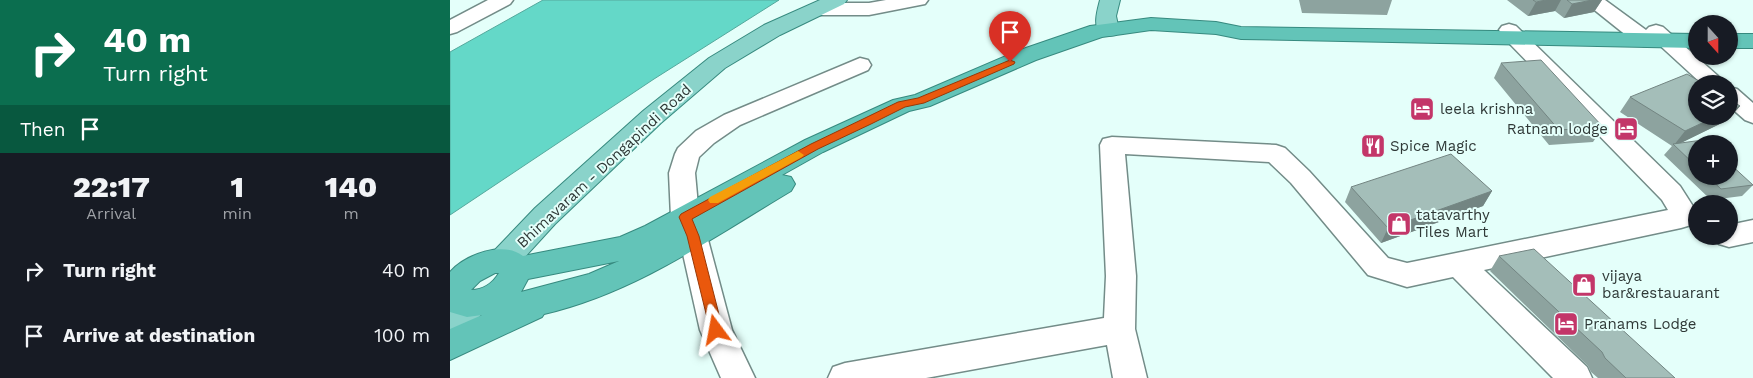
<!DOCTYPE html>
<meta charset="utf-8">
<style>
:root{--surface:#171b24;--page:#242831;--text:#f1f3f6;--muted:#9ea1a6}
body{margin:0;font-family:"Work Sans",sans-serif;background:var(--page);color:var(--text);height:100vh;display:flex;flex-direction:column;font-size:19px;white-space:nowrap}
*{box-sizing:border-box;margin:0}
p{font-size:16px;color:var(--muted)}
.icon{flex:none;width:28px;height:28px;fill:none;stroke:currentColor;stroke-width:2;stroke-linecap:round;stroke-linejoin:round}
.map{position:relative;flex:1;overflow:hidden}
.side{display:flex;flex-direction:column;background:var(--surface);width:450px}
.side>*{flex:none}
.banner{background:#0b6e4f;color:#fff;overflow:hidden}
.needle{width:32px;rotate:159deg}
.buttons{position:absolute;left:1238px;top:15px;display:grid;gap:10px}
.buttons a{display:grid;place-items:center;width:50px;height:50px;border-radius:50%;background:var(--surface);box-shadow:0 1px 4px #0004;font-size:25px}
.pin{position:absolute;display:grid;place-items:center;width:42px;height:42px;color:#fff;margin:-51px -21px;border-radius:50% 50% 50% 0;rotate:-45deg;box-shadow:0 0 5px #0007}
.pin .icon{rotate:45deg}
.me{position:absolute;width:55px;margin:-28px;rotate:347deg;stroke-linejoin:round;filter:drop-shadow(0 0 4px #0008)}
.turn{display:flex;align-items:center;gap:18px;height:105px;padding:0 20px;font-size:22px}
.turn .icon{width:65px;height:65px;stroke-width:2.5}
.turn b{display:block;font-size:35px;line-height:42px}
.then{display:flex;align-items:center;height:48px;padding:0 20px;background:#0003;gap:10px;font-size:19px}
.eta{display:flex;justify-content:space-evenly;align-items:center;height:85px;text-align:center}
.eta b{font-size:30px;font-weight:800;line-height:35px}
ul{padding:0;list-style:none}
li{display:flex;align-items:center;gap:15px;height:65px;padding:0 20px}
li div{flex:1}
li b{display:block;font-size:19px}
li em{font-style:normal}
main{display:flex;flex:1;min-height:0}
.map>svg:first-child{display:block}
.water{fill:#64d8c8;stroke:#54a89c}
.lines{fill:none;stroke-linecap:round;stroke-linejoin:round}
.minor-casing{stroke:#738c88;stroke-width:3}
.primary-casing{stroke:#378a7f;stroke-width:2}
.trunk-casing{stroke:#378a7f;stroke-width:2}
.minor{fill:#fff;fill-rule:evenodd}
.primary{fill:#8ad3ca;fill-rule:evenodd}
.trunk{fill:#63c4b8;fill-rule:evenodd}
.wall{fill:#8da39f}
.shaded-wall{fill:#738582}
.building{fill:#a4beb9;stroke:#738582}
.route{fill:#ea580c;stroke:#983908}
.slow{fill:#f59e0b}
.labels{text-anchor:middle;dominant-baseline:central;stroke-width:4;stroke-linejoin:round;paint-order:stroke}
.poi-label{font-size:15px;fill:#2f3937;stroke:#e4fffa;text-anchor:start}
.street-label{font-size:15px;fill:#2f3937;stroke:#e4fffa}
</style>
<main>
<section class="side">
<div class="banner">
<div class="turn"><svg class="icon" aria-label="right" viewBox="0 0 24 24"><path d="M7 20v-9h11M14 6l5 5-5 5"/></svg><div><b>40 m</b>Turn right</div></div>
<div class="then">Then<svg class="icon" aria-label="arrive" viewBox="0 0 24 24"><path d="M6 21V4h12l-3 4 3 4H6"/></svg></div>
</div>
<div class="eta">
<div><b>22:17</b><p>Arrival</p></div>
<div><b>1</b><p>min</p></div>
<div><b>140</b><p>m</p></div>
</div>
<ul>
<li><svg class="icon" aria-label="right" viewBox="0 0 24 24"><path d="M7 20v-9h11M14 6l5 5-5 5"/></svg><div><b>Turn right</b></div><em>40 m</em></li>
<li><svg class="icon" aria-label="arrive" viewBox="0 0 24 24"><path d="M6 21V4h12l-3 4 3 4H6"/></svg><div><b>Arrive at destination</b></div><em>100 m</em></li>
</ul>
</section>
<div class="map">
<svg width="1303" height="378" viewBox="0 0 1303 378">
<rect width="100%" height="100%" fill="#e4fffa"/>
<path class="water" d="M93,0H329L204,79L0,215V52Z"/>
<g class="lines">
<defs>
<path id="minor" d="M38,0H63L60,4L7,32L0,34V20Z
M436,0H478L475,4L419,15H371L364,13L361,9L364,5L371,3H419Z
M1132,0H1155L1196,30L1199,27L1206,25L1213,27L1277,84H1252L1204,40L1201,44L1194,46L1187,44Z
M1059,24L1066,26L1230,186L1246,211L1241,225L1231,228L1034,270L1137,367L1142,378H1103L1003,277L957,287L918,275L841,183L819,162L675,154L686,276L685,329L697,378H663L657,345L476,378H378L383,367L395,363L654,318L656,276L650,145L653,139L662,137L826,145L835,148L859,171L938,258L957,263L1218,210L1212,200L1058,42L1049,30L1052,26Z
M410,58L418,60L421,65L418,70L290,125L264,143L249,157L245,173L249,217L257,236L282,330L305,378H271L250,330L229,236L221,217L219,173L225,154L228,148L246,131L274,115Z
M1279,87L1287,89L1303,103V123L1295,120L1279,106Z
M1303,220V242L1279,247L1269,244L1265,236H1279V225Z"/>
<path id="primary" d="M370,0H397L394,4L330,35L275,68L211,123L105,224L64,269L53,273L42,269L38,261L42,253L85,208L193,111L259,58L314,25Z
M650,0H670L666,16L669,30L666,35L658,36L650,35C643,24 647,12 650,0Z
M22,291L33,295L38,304C30,319 16,332 0,338V304L11,295Z"/>
<path id="trunk" d="M701,18L766,22L791,27L1246,34V48L791,39L766,34L701,30L652,37L586,60L480,106L459,111L373,152L332,175L341,177L345,184L341,191C262,238 185,293 94,314L92,317L0,360V329L32,315L17,317L0,312V272C15,255 53,240 73,256L170,237L195,226L355,140L443,100L465,95L570,50L640,26ZM169,261L139,274L71,292L78,279ZM45,273H49C43,283 33,290 21,290L30,281Z
M1279,34H1303V48H1279Z"/>
</defs>
<use href="#minor" class="minor-casing"/>
<use href="#primary" class="primary-casing"/>
<use href="#trunk" class="trunk-casing"/>
<use href="#minor" class="minor"/>
<use href="#primary" class="primary"/>
<use href="#trunk" class="trunk"/>
</g>
<path class="wall" d="M849,0H942L937,15L852,13Z
M1057,0H1152L1144,12L1114,18L1105,11L1078,16Z
M1051,63L1153,127L1143,142L1099,145L1044,78Z
M1180,97L1290,106L1278,120L1230,143L1246,144V176H1279L1303,185L1292,196L1261,200L1214,155L1222,146L1170,112Z
M901,187L1042,191L1033,206L931,243L895,202Z
M1049,256L1225,378H1148L1141,372L1138,366L1040,271Z"/>
<path class="shaded-wall" d="M1096,0H1111L1105,11L1078,16L1086,2Z
M1142,0H1152L1144,12L1114,18L1122,4Z
M1290,106L1278,120L1225,146L1224,145L1235,131L1267,116H1279V111Z
M1042,191L1033,206L931,243L938,228Z"/>
<path class="building" d="M1083,0H1096L1086,2Z
M1117,0H1142L1122,4Z
M1091,60L1153,127L1109,130L1051,63Z
M1237,74L1254,84H1246V116H1267L1235,131L1180,97Z
M1279,99L1290,106L1279,111Z
M1253,140L1257,144H1246V166L1223,144Z
M1001,154L1042,191L938,228L901,187Z
M1279,163L1303,185L1271,189L1257,176H1279Z
M1084,249L1225,378H1176L1155,358L1152,352L1049,256Z"/>
<path class="route" d="M560,60L565,62L564,64L474,103L455,107L421,124L368,149L242,219L249,236L273,330L271,334L266,336L261,334L237,236L229,217L231,214L361,144L413,119L448,102L468,98Z"/>
<path class="slow" d="M348,151L354,155L352,157L268,203H260L258,200L260,197Z"/>
<defs>
<symbol id="hotel-square" viewBox="-11 -11 22 22"><rect x="-9" y="-9" width="18" height="18" rx="4" fill="#c33669" stroke="#e4fffa"/><path d="M-6-4.5h1.5V1H6V5H4.5V3h-9V5H-6ZM-4 0a1.8 1.8 0 1 1 3.6 0ZM.5 0V-2.5h3Q6-2.5 6 0Z" fill="#fff"/></symbol>
<symbol id="restaurant-square" viewBox="-11 -11 22 22"><rect x="-9" y="-9" width="18" height="18" rx="4" fill="#c33669" stroke="#e4fffa"/><path d="M-5-6h1v4h1v-4h1v4h1v-4h1v5L-1.5 .5V6h-2V.5L-5-1ZM5-6V6H3V1.5H1.5Q1.5-4 5-6Z" fill="#fff"/></symbol>
<symbol id="shop-square" viewBox="-11 -11 22 22"><rect x="-9" y="-9" width="18" height="18" rx="4" fill="#c33669" stroke="#e4fffa"/><path d="M-5-2.5h2.3a2.7 3.5 0 0 1 5.4 0H5L5.5 6h-11ZM-1.5-2.5h3a1.5 2.3 0 0 0-3 0Z" fill="#fff"/></symbol>
</defs>
<g fill-rule="evenodd">
<use href="#hotel-square" x="958" y="95" width="28" height="28"/>
<use href="#hotel-square" x="1162" y="115" width="28" height="28"/>
<use href="#restaurant-square" x="909" y="132" width="28" height="28"/>
<use href="#shop-square" x="935" y="210" width="28" height="28"/>
<use href="#shop-square" x="1120" y="271" width="28" height="28"/>
<use href="#hotel-square" x="1102" y="310" width="28" height="28"/>
</g>
<g class="labels">
<g class="poi-label">
<text x="990" y="109">leela krishna</text>
<text x="1158" y="129" text-anchor="end">Ratnam lodge</text>
<text x="940" y="146">Spice Magic</text>
<text x="966" y="215">tatavarthy<tspan x="966" dy="17">Tiles Mart</tspan></text>
<text x="1152" y="276">vijaya<tspan x="1152" dy="17">bar&amp;restauarant</tspan></text>
<text x="1134" y="324">Pranams Lodge</text>
</g>
<g class="street-label">
<text transform="translate(154 166) rotate(-43)">Bhimavaram - Dongapindi Road</text>
</g>
</g>
</svg>
<div class="buttons">
<a><svg class="needle" viewBox="-14 -14 28 28"><path d="M0-13l5 13h-10z" fill="#e53935"/><path d="M0 13l5-13h-10z" fill="#9ea1a6"/></svg></a>
<a><svg class="icon" aria-label="layers" viewBox="0 0 24 24"><path d="M12 4l9 5-9 5-9-5zM3 14l9 5 9-5"/></svg></a>
<a>+</a>
<a>−</a>
</div>
<div class="pin" style="left:560px;top:62px;background:#d93025"><svg class="icon" aria-label="arrive" viewBox="0 0 24 24"><path d="M6 21V4h12l-3 4 3 4H6"/></svg></div>
<svg class="me" style="left:266px;top:330px" viewBox="-20 -20 40 40"><path d="M0-17L14 15 0 8-14 15z" fill="#ea580c" stroke="#fff" stroke-width="4"/></svg>
</div>
</main>
